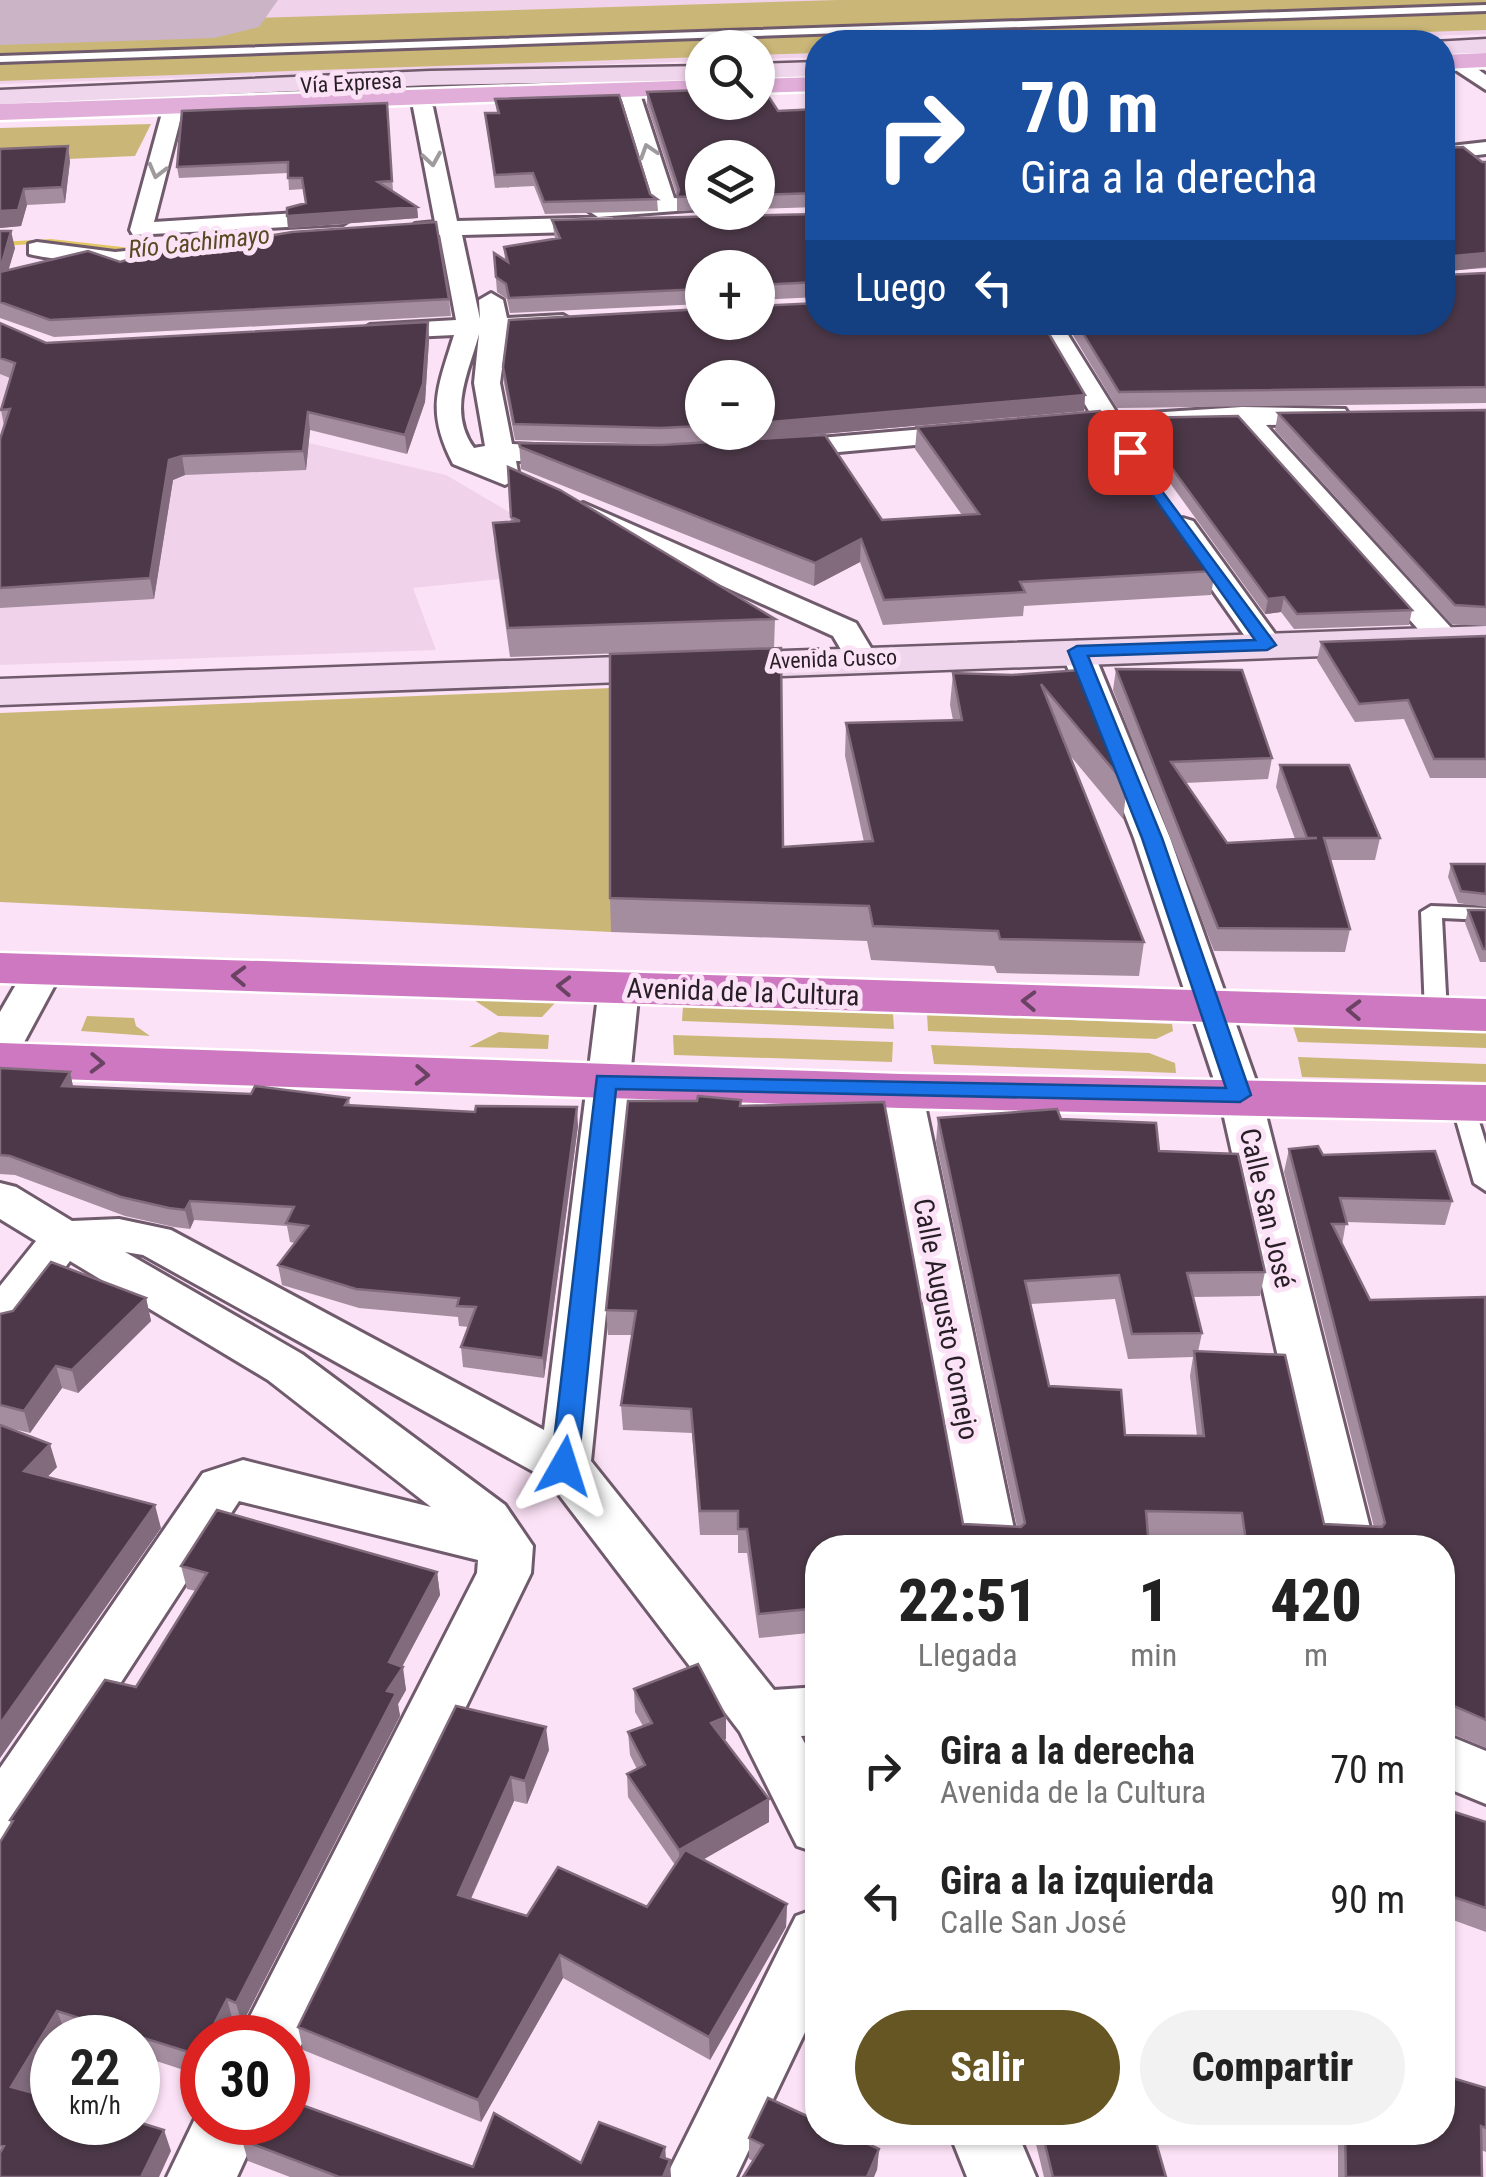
<!DOCTYPE html>
<html lang="es">
<meta charset="utf-8">
<style>
:root{--surface:#fff;--page:#f2f2f2;--text:#222;--muted:#767676;--accent:#655623}
body{margin:0;font-family:"Roboto Condensed",sans-serif;background:var(--page);color:var(--text);height:100vh;display:flex;flex-direction:column;font-size:38px;white-space:nowrap}
*{box-sizing:border-box;margin:0}
p{font-size:32px;color:var(--muted)}
.icon{flex:none;width:55px;height:55px;fill:none;stroke:currentColor;stroke-width:2;stroke-linecap:round;stroke-linejoin:round}
.map{position:relative;flex:1;overflow:hidden}
.side{position:absolute;left:805px;top:1535px;width:650px;height:610px;display:flex;flex-direction:column;background:var(--surface);border-radius:40px;box-shadow:0 2px 8px #0004}
.side>*{flex:none}
.hud{position:absolute;left:805px;top:30px;width:650px;height:305px;border-radius:40px;box-shadow:0 2px 8px #0004;background:#1a4fa0;color:#fff;overflow:hidden}
.fabs{position:absolute;left:685px;top:30px;display:grid;gap:20px}
.fabs a{display:grid;place-items:center;width:90px;height:90px;border-radius:50%;background:var(--surface);box-shadow:0 2px 8px #0004;font-size:50px}
.speed{position:absolute;left:30px;top:2015px;display:flex;gap:20px;font-size:50px;font-weight:700;text-align:center}
.speed>*{display:grid;place-content:center;width:130px;height:130px;border-radius:50%;background:var(--surface);box-shadow:0 2px 8px #0004;line-height:1}
.speed small{font-size:25px;font-weight:400}
.speed .limit{border:15px solid #d22;background:#fff;color:#111}
.pin{position:absolute;display:grid;place-items:center;width:85px;height:85px;color:#fff;margin:-42px;border-radius:20px;box-shadow:0 5px 15px #0006}
.me{position:absolute;width:110px;margin:-55px;rotate:6deg;stroke-linejoin:round;filter:drop-shadow(0 0 8px #0008)}
.turn{display:flex;align-items:center;gap:35px;height:210px;padding:0 50px;font-size:45px}
.turn .icon{width:130px;height:130px;stroke-width:2.5}
.turn b{display:block;font-size:70px;line-height:85px}
.then{display:flex;align-items:center;height:95px;padding:0 50px;background:#0003;gap:20px;font-size:38px}
.eta{display:flex;justify-content:space-evenly;align-items:center;height:170px;text-align:center}
.eta b{font-size:60px;font-weight:800;line-height:70px}
.cta{display:flex;gap:20px;margin-top:auto;padding:20px 50px}
.cta a{flex:1;height:115px;border-radius:60px;background:var(--accent);color:#fff;font-size:40px;font-weight:800;line-height:115px;text-align:center}
.cta a+a{background:var(--page);color:var(--text)}
ul{padding:0;list-style:none}
li{display:flex;align-items:center;gap:30px;height:130px;padding:0 50px}
li div{flex:1}
li b{display:block;font-size:38px}
li em{font-style:normal}
.map>svg:first-child{display:block}
.built{fill:#f1d2eb}
.green{fill:#cab778}
.lines{fill:none;stroke-linecap:round;stroke-linejoin:round}
.stream{fill:#e2c663;fill-rule:evenodd}
.runway{fill:#cab4c5;fill-rule:evenodd}
.lane-casing{stroke:#705b6c;stroke-width:6}
.street-casing{stroke:#705b6c;stroke-width:6}
.secondary-casing{stroke:#705b6c;stroke-width:5}
.primary-casing{stroke:#fff;stroke-width:5}
.highway-casing{stroke:#fff;stroke-width:5}
.lane{fill:#fff;fill-rule:evenodd}
.street{fill:#fff;fill-rule:evenodd}
.secondary{fill:#f0d6ec;fill-rule:evenodd}
.primary{fill:#e1aed9;fill-rule:evenodd}
.highway{fill:#cd78c0;fill-rule:evenodd}
.wall{fill:#a48d9f;fill-rule:evenodd}
.shaded-wall{fill:#816b7c}
.building{fill:#4c3848;stroke:#816b7c;stroke-width:2.5}
.oneway{stroke:#9e9a9d}
.oneway2{stroke:#6a4364}
.route{fill:#1a73e8;stroke:#114b97;stroke-width:2.5}
.labels{text-anchor:middle;dominant-baseline:central;stroke-width:10;stroke-linejoin:round;paint-order:stroke}
.far-street-label{font-size:22px;fill:#281f26;stroke:#fce2f6}
.far-water-label{font-size:25px;font-style:italic;fill:#564a21;stroke:#fce2f6}
.street-label{font-size:28px;fill:#281f26;stroke:#fce2f6}
</style>
<div class="map">
<svg width="1486" height="2177" viewBox="0 0 1486 2177">
<rect width="100%" height="100%" fill="#fce2f6"/>
<path class="built" d="M0,0H1486V34L1244,42H818L817,57L758,59V48H702V61L0,84Z
M0,371L446,475L605,568L413,588L436,650L0,665Z"/>
<path class="green" d="M837,0H1486V30L1115,42H818L817,53L758,55V48H702V57L0,81V26Z
M151,124L135,156L0,162V128Z
M611,688V932L0,902V713Z
M474,1000L555,1003L542,1017L498,1016Z
M683,1006L893,1014L894,1029L682,1021Z
M927,1014L1172,1024L1173,1031L1156,1039L928,1031Z
M87,1016L134,1018L136,1026L150,1036L81,1031Z
M1293,1026L1486,1032V1048L1298,1042Z
M499,1032L549,1035L548,1049L469,1047Z
M673,1035L893,1042L892,1062L674,1055Z
M931,1045L1149,1053L1175,1063L1176,1073L934,1064Z
M1298,1057L1486,1064V1082L1302,1077Z"/>
<g class="lines">
<path class="stream" d="M304,230L308,232L307,234L173,249L169,247Z
M51,239L140,249L144,251L140,253L51,243L0,246V242Z"/>
<path class="runway" d="M0,0H278L259,27L214,38L0,45Z"/>
<defs>
<path id="lane" d="M1486,5V11L0,62V56Z
M1431,906L1486,908V920L1442,918L1447,1013L1436,1019L1425,1013L1421,912Z
M1462,1095L1473,1102L1486,1144V1191L1474,1183L1451,1102Z"/>
<path id="street" d="M1457,63H1469L1486,75V90L1457,71Z
M624,93L641,97L674,198L702,197V209L598,217L587,210L598,203L653,200L621,97Z
M423,101L433,107L457,221L612,217L623,224L612,231L462,235L480,319L479,300L491,293L503,300L507,318L563,315L575,322L563,329L507,332L500,383L512,444L577,447L587,449L591,455L587,461H516L519,477L505,485L453,464C426,411 437,390 454,335L370,339L358,332L370,325L456,320L440,235L423,236L412,229L415,224L435,222L413,107ZM479,334L474,383L485,446L474,448C447,411 469,372 479,334Z
M172,107L182,113L154,222L343,210L354,217L343,224L133,235L130,230L162,113Z
M1486,142V154L1442,159V147Z
M37,242L115,252L189,245L200,252C178,274 61,262 29,254V244Z
M1036,322H1060L1118,415L1242,407L1345,409L1349,415L1345,421L1336,423L1266,425L1455,632L1460,639L1455,646H1433L1238,426L1128,430L1135,441L1121,449L1111,447L1102,431H1043L1039,425L1043,419L1092,416Z
M971,425L984,433L981,439L773,458L759,450L773,442Z
M583,503L856,623L877,658L872,665H850L833,636L573,518L569,512L573,506Z
M1183,518L1193,521L1278,638L1283,645L1278,652H1256L1168,527Z
M1077,641L1093,651L1170,838L1261,1095L1375,1548H1321L1219,1095L1134,838L1061,651Z
M43,958L57,962L63,970L15,1059L0,1063V1012L29,962Z
M619,976L633,979L639,988L591,1461L774,1690L818,1687V1735L801,1736L818,1768V1853L797,1846L740,1732L547,1479L143,1255L125,1252L302,1354L505,1505L533,1546L531,1573L294,2060L288,2063V2038H239L477,1573L478,1560L239,1501L21,1836L0,1843V1768L203,1473L243,1460L431,1507L268,1380L70,1261L17,1331L0,1336V1286L36,1241L0,1219V1183L16,1187L72,1221L119,1219L171,1230L544,1430L599,988L605,979Z
M901,1078L916,1082L922,1091L1018,1548H964L880,1091L886,1082Z
M1442,1733L1486,1751V1804L1442,1786Z
M818,1908V2005L736,2177H666L796,1916Z
M202,2104V2122H262L237,2177H167Z
M949,2132H1017L1036,2177H967Z"/>
<path id="secondary" d="M1486,39V53L1442,54V42H1434Z
M818,62V76L758,78V64Z
M702,66V80L430,85L0,104V90L430,71Z
M1486,626V650L0,705V679Z"/>
<path id="primary" d="M1486,53V67L1442,69V55Z
M818,77V91L758,93V79Z
M702,80V94L0,120V104Z"/>
<path id="highway" d="M0,953L1486,999V1031L0,983Z
M0,1043L901,1074L1486,1085V1121L901,1108L0,1077Z"/>
</defs>
<use href="#lane" class="lane-casing"/>
<use href="#street" class="street-casing"/>
<use href="#secondary" class="secondary-casing"/>
<use href="#primary" class="primary-casing"/>
<use href="#highway" class="highway-casing"/>
<use href="#lane" class="lane"/>
<use href="#street" class="street"/>
<use href="#secondary" class="secondary"/>
<use href="#primary" class="primary"/>
<use href="#highway" class="highway"/>
</g>
<path class="wall" d="M647,92L778,111L818,109V207L758,209V158H702V210L677,211V196L647,105Z
M495,99L650,194L657,199L658,211L545,214L534,186L495,188L485,113H497Z
M387,103L393,191L417,207L418,218L288,228L287,216L306,204L304,189L289,190L288,173L179,178L177,167Z
M1442,148L1482,162H1486V268L1444,271L1445,275L1486,273V403L1117,408L1065,322H1442Z
M0,149L70,161L65,203L27,205L21,226L0,228Z
M818,214V297L758,300V302V268H702V304L510,313L507,299L497,292L494,253L505,260L504,247L555,239L552,220Z
M0,231L15,248L8,270L120,262L194,249L449,299L451,316L54,337L0,318Z
M702,309L1085,395L1084,411L775,438L882,520L962,515L915,449L917,427L1215,571L1211,595L1024,606L1023,616L883,625L860,562L814,586L521,469L519,443L661,445L721,442L661,444L515,440L504,383L503,367ZM702,378H758V432H702Z
M428,322L429,340L425,402L407,454L310,430L306,470L185,475L173,480L154,599L0,608V439L4,426L1,410L10,378L0,374V323L46,343Z
M1486,410V626L1451,624L1275,430L1278,413Z
M1135,418L1412,610L1409,625L1294,629L1281,612L1265,614L1133,432Z
M508,467L775,619L774,648L510,657L495,550L493,523L511,522Z
M1486,636V778H1430L1404,719L1355,722L1317,660L1321,642Z
M1116,669L1272,758L1268,779L1185,783L1227,843L1295,839L1276,787L1280,765L1380,838L1375,860H1330L1350,929L1345,952L1214,951L1113,690Z
M1080,670L1127,786L1123,819L1068,753L1144,942L1139,976L997,973L994,966L871,960L867,941L611,932L610,898L783,847L864,842L845,756L846,723L953,720L950,705L953,673L1012,675Z
M1451,864H1486V907L1458,903L1448,877Z
M1468,910H1486V962H1480L1465,923Z
M0,1068L70,1072L73,1087L349,1098L350,1105L578,1126L544,1378L463,1367L461,1347L469,1327L459,1326L458,1317L359,1308L282,1285L278,1265L295,1243L290,1242L287,1226L194,1220L190,1229L174,1227L125,1216L15,1175L0,1174Z
M741,1105L963,1524L1017,1527L936,1142L938,1118L1061,1119L1159,1151L1265,1272L1260,1296L1193,1297L1202,1333L1198,1352L1324,1524L1374,1527L1284,1172L1289,1149L1323,1155L1452,1201L1445,1225L1346,1222L1342,1245L1370,1300L1486,1299V1748L1443,1730L1442,1548H1238L1236,1537L1148,1536L818,1548V1632L759,1638L747,1553H738V1535H700L692,1433L623,1430L621,1405L633,1335H608L606,1310ZM1115,1299L1128,1359L1193,1357L1190,1376L1197,1436L1125,1435L1049,1386L1031,1304Z
M146,1298L151,1321L78,1393L62,1388L30,1433L9,1428L57,1467L47,1477L161,1528L0,1758V1314Z
M181,1566L437,1572L440,1595L402,1667L406,1690L398,1704L400,1716L242,2024L233,2021L202,2038V2076L138,2055V2038H81L65,2032L62,2038H52L30,2092L171,2151L0,2177V1842L11,1824L10,1820L136,1687L196,1591L187,1589Z
M634,1689L726,1717V1739L724,1740L769,1822L703,1859L787,1904L786,1927L710,2060L563,1978L481,2122L303,2050L298,2027L456,1706L549,1750L527,1804L514,1801L471,1899L527,1916L647,1907L675,1865L628,1797L627,1774L637,1769L630,1755L628,1732L643,1726L635,1712Z
M1442,1808L1486,1822V1932L1442,1916Z
M1486,2088V2152L1481,2150L1482,2177H1338V2132H1442Z
M1033,2132H1153L1166,2177H1044Z
M749,2138L879,2149L877,2170L753,2161L749,2159Z
M242,2140L473,2167L581,2163L665,2147L666,2158L671,2177H290L248,2161Z"/>
<path class="shaded-wall" d="M68,146L70,161L65,203L62,187Z
M24,189L27,205L21,226L0,228V211Z
M417,207L418,218L288,228L287,216Z
M11,231L15,248L3,289L0,270Z
M1486,253V267L1442,272V257Z
M428,322L429,340L425,402L407,454L405,435Z
M1085,395L1084,411L753,440V432H758V423Z
M308,412L310,430L306,470L303,451Z
M182,456L185,475L173,480L154,599L150,578L169,460Z
M861,539L860,562L814,586L815,563Z
M1284,597L1281,612L1265,614L1268,599Z
M70,1072L74,1091L62,1086Z
M577,1107L578,1126L544,1378L543,1358Z
M190,1201L194,1220L190,1229L185,1210Z
M146,1298L151,1321L78,1393L72,1370Z
M56,1366L62,1388L30,1433L24,1411Z
M50,1444L57,1467L31,1494L24,1471Z
M155,1505L161,1528L0,1758V1724Z
M437,1572L440,1595L396,1678L403,1667L406,1690L398,1704L400,1716L242,2024L236,2003L387,1691L389,1662Z
M726,1717V1739L712,1745L711,1723Z
M546,1727L549,1750L527,1804L525,1781Z
M511,1777L514,1801L462,1918L458,1895Z
M769,1799V1822L680,1873L679,1850Z
M787,1904L786,1927L710,2060L709,2037Z
M560,1955L563,1978L481,2122L478,2100Z
M227,1999L233,2021L225,2038H207Z
M57,2011L65,2032L62,2038H52V2054L20,2108L11,2087Z
M202,2046V2070L198,2055Z
M164,2130L171,2151L159,2177H141Z
M665,2147L666,2168L670,2160L671,2177H662L661,2157Z
M879,2149L877,2170L874,2177H867Z"/>
<path class="building" d="M758,88H763L778,111L818,109V193L758,195V158H702V196L677,197L679,190L647,92L702,90V102H758Z
M619,95L650,194L657,199L544,202L533,173L495,175L485,113H499L495,99Z
M387,103L392,181L378,182L417,207L287,216V208L306,203L302,178H288V162L177,167L182,111Z
M68,146L62,187L24,189L18,210L0,211V149Z
M1463,147L1482,162H1486V253L1442,257V148Z
M818,214V282L758,285V287V268H702V289L509,298L506,284L496,277L494,253L508,262L504,247L560,238L552,220Z
M436,222L449,299L50,320L0,302V272L88,251L120,262L173,246L193,244L194,249L292,232Z
M0,231H11L0,270Z
M1442,263L1445,275L1486,273V387L1119,392L1076,322H1442Z
M818,303V322H1042L1085,395L758,423V378H702V426L661,428L514,424L503,367L509,320L702,309V307V322H758V306Z
M428,322L423,384L405,435L308,412L303,451L182,456L169,460L150,578L0,588V439L10,409L1,410L15,363L0,358V323L46,343Z
M1486,410V607L1455,605L1278,413Z
M1100,411L1215,571L1020,582L1025,592L884,600L861,539L815,563L520,447L519,443L661,445L825,435L882,520L979,514L917,427Z
M1238,416L1412,610L1297,614L1284,597L1268,599L1135,418Z
M508,467L560,490L775,619L508,628L493,523L520,521L511,517Z
M1486,636V759H1434L1408,700L1359,704L1321,642Z
M781,648L783,847L873,841L846,723L962,720L953,673L1012,675L1080,670L1127,786L1041,684L1144,942L1000,939L998,931L873,926L869,906L610,898V654Z
M1116,669L1242,670L1272,758L1171,762L1227,843L1317,838H1307L1280,765H1349L1380,838H1324L1350,929L1218,928Z
M1451,864H1486V894L1461,891Z
M1468,910H1486V949H1483Z
M0,1068L70,1072L62,1086L251,1094L255,1086L349,1098L345,1105L475,1112L476,1106L577,1107L543,1358L461,1347L476,1307L457,1306L459,1298L356,1289L278,1265L308,1226L286,1223L294,1207L190,1201L185,1210L169,1208L121,1197L10,1156L0,1155Z
M698,1096L741,1100L740,1106L884,1102L963,1524L1021,1527L1025,1523L938,1118L1057,1109L1061,1119L1156,1123L1159,1151L1238,1154L1265,1272L1187,1273L1202,1333L1132,1334L1119,1275L1025,1281L1049,1386L1121,1390L1125,1435L1204,1436L1194,1351L1285,1355L1324,1524L1382,1527L1385,1523L1289,1149L1318,1146L1323,1155L1435,1151L1452,1201L1340,1198L1347,1224H1332L1370,1300L1485,1297L1486,1720L1452,1705L1442,1723V1548H1247L1242,1513L1146,1511L1149,1548H818V1608L759,1614L747,1529H738V1511H700L691,1409L621,1405L636,1311L606,1310L628,1101H697Z
M51,1262L146,1298L72,1370L56,1366L24,1411L0,1405V1314L13,1311Z
M0,1425L50,1444L24,1471L155,1505L0,1724Z
M217,1510L437,1572L389,1662L403,1667L387,1691L396,1693L236,2003L227,1999L207,2038H202V2046L198,2055L57,2011L11,2087L52,2098V2122H138L164,2130L141,2177H0V2153L4,2146L0,2145V1842L13,1821L10,1820L105,1680L136,1687L207,1573L181,1566Z
M698,1664L726,1717L711,1723L769,1799L679,1850L627,1774L645,1765L628,1732L652,1723L634,1689Z
M456,1706L546,1727L525,1781L511,1777L458,1895L527,1916L558,1867L647,1907L685,1850L787,1904L709,2037L560,1955L478,2100L298,2027Z
M1442,1808L1486,1822V1908L1442,1893Z
M1442,2075L1486,2088V2128L1481,2126L1482,2177H1346L1345,2132H1442Z
M768,2098L818,2121V2132H842L879,2149L867,2177H743L763,2145L749,2138Z
M288,2100L473,2167L494,2113L581,2163L599,2122L665,2147L661,2157L670,2160L663,2177H339L242,2140L250,2122H288Z
M1042,2132H1153L1166,2177H1053Z"/>
<defs><path id="oneway-chevron" d="M-2-3.5L2.5 0L-2 3.5" fill="none" stroke-width="1.6" stroke-linecap="round" stroke-linejoin="round" transform="scale(2.5)"/></defs>
<g class="oneway">
<use href="#oneway-chevron" transform="translate(648 151) rotate(-108)"/>
<use href="#oneway-chevron" transform="translate(432 159) rotate(81)"/>
<use href="#oneway-chevron" transform="translate(157 171) rotate(105)"/>
</g>
<g class="oneway2">
<use href="#oneway-chevron" transform="translate(239 976) rotate(-178)"/>
<use href="#oneway-chevron" transform="translate(564 986) rotate(-178)"/>
<use href="#oneway-chevron" transform="translate(1029 1001) rotate(-178)"/>
<use href="#oneway-chevron" transform="translate(1354 1010) rotate(-178)"/>
<use href="#oneway-chevron" transform="translate(97 1063) rotate(2)"/>
<use href="#oneway-chevron" transform="translate(422 1075) rotate(2)"/>
</g>
<path class="route" d="M1130,448L1276,645L1267,650L1088,656L1162,838L1251,1095L1240,1102L616,1089L578,1466L574,1473H555L551,1466L597,1076L1226,1088L1142,838L1068,651L1077,646L1255,640L1122,452Z"/>
<g class="labels">
<g class="far-street-label">
<text transform="translate(351 83) rotate(-3)">Vía Expresa</text>
<text transform="translate(833 659) rotate(-2)">Avenida Cusco</text>
</g>
<g class="far-water-label">
<text transform="translate(199 242) rotate(-6)">Río Cachimayo</text>
</g>
<g class="street-label">
<text transform="translate(743 992) rotate(2)">Avenida de la Cultura</text>
<text transform="translate(1267 1208) rotate(77)">Calle San José</text>
<text transform="translate(946 1319) rotate(79)">Calle Augusto Cornejo</text>
</g>
</g>
</svg>
<div class="fabs">
<a><svg class="icon" aria-label="search" viewBox="0 0 24 24"><circle cx="10" cy="10" r="6"/><path d="M15 15l6 6"/></svg></a>
<a><svg class="icon" aria-label="layers" viewBox="0 0 24 24"><path d="M12 4l9 5-9 5-9-5zM3 14l9 5 9-5"/></svg></a>
<a>+</a>
<a>−</a>
</div>
<div class="speed"><div>22<small>km/h</small></div><div class="limit">30</div></div>
<div class="pin" style="left:1130px;top:452px;background:#d93025"><svg class="icon" aria-label="arrive" viewBox="0 0 24 24"><path d="M6 21V4h12l-3 4 3 4H6"/></svg></div>
<svg class="me" style="left:564px;top:1466px" viewBox="-20 -20 40 40"><path d="M0-17L14 15 0 8-14 15z" fill="#1a73e8" stroke="#fff" stroke-width="4"/></svg>
<div class="hud">
<div class="turn"><svg class="icon" aria-label="right" viewBox="0 0 24 24"><path d="M7 20v-9h11M14 6l5 5-5 5"/></svg><div><b>70 m</b>Gira a la derecha</div></div>
<div class="then">Luego<svg class="icon" aria-label="left" viewBox="0 0 24 24"><path d="M17 20v-9H6M10 6l-5 5 5 5"/></svg></div>
</div>
<section class="side">
<div class="eta">
<div><b>22:51</b><p>Llegada</p></div>
<div><b>1</b><p>min</p></div>
<div><b>420</b><p>m</p></div>
</div>
<ul>
<li><svg class="icon" aria-label="right" viewBox="0 0 24 24"><path d="M7 20v-9h11M14 6l5 5-5 5"/></svg><div><b>Gira a la derecha</b><p>Avenida de la Cultura</p></div><em>70 m</em></li>
<li><svg class="icon" aria-label="left" viewBox="0 0 24 24"><path d="M17 20v-9H6M10 6l-5 5 5 5"/></svg><div><b>Gira a la izquierda</b><p>Calle San José</p></div><em>90 m</em></li>
</ul>
<div class="cta"><a>Salir</a><a>Compartir</a></div>
</section>
</div>
